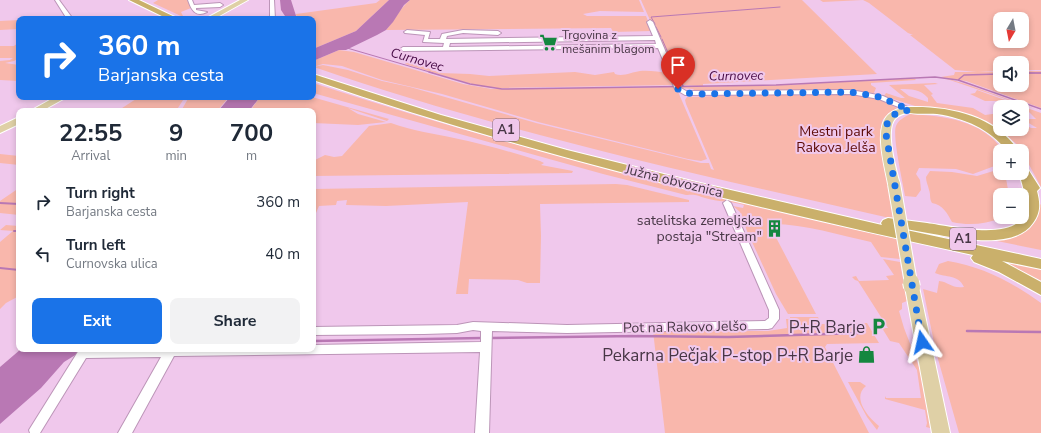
<!DOCTYPE html>
<meta charset="utf-8">
<style>
:root{--surface:#fff;--page:#f2f2f3;--text:#1f2937;--muted:#747a83;--accent:#1a73e8}
body{margin:0;font-family:"Nunito Sans",sans-serif;background:var(--page);color:var(--text);height:100vh;display:flex;flex-direction:column;font-size:15px;white-space:nowrap}
*{box-sizing:border-box;margin:0}
p{font-size:13px;color:var(--muted)}
.icon{flex:none;width:22px;height:22px;fill:none;stroke:currentColor;stroke-width:2;stroke-linecap:round;stroke-linejoin:round}
.map{position:relative;flex:1;overflow:hidden}
.panel{position:absolute;left:16px;top:108px;width:300px;height:244px;display:flex;flex-direction:column;background:var(--surface);border-radius:8px;box-shadow:0 2px 6px #0003}
.panel>*{flex:none}
.hud{position:absolute;left:16px;top:16px;width:300px;height:84px;border-radius:8px;box-shadow:0 2px 6px #0003;background:#1a73e8;color:#fff;overflow:hidden}
.needle{width:26px;rotate:190deg}
.fabs{position:absolute;left:993px;top:12px;display:grid;gap:8px}
.fabs a{display:grid;place-items:center;width:36px;height:36px;border-radius:8px;background:var(--surface);box-shadow:0 2px 6px #0003;font-size:20px}
.pin{position:absolute;display:grid;place-items:center;width:34px;height:34px;color:#fff;margin:-41px -17px;border-radius:50% 50% 50% 0;rotate:-45deg;box-shadow:0 0 4px #0007}
.pin .icon{rotate:45deg}
.me{position:absolute;width:44px;margin:-22px;rotate:349deg;stroke-linejoin:round;filter:drop-shadow(0 0 3px #0008)}
.turn{display:flex;align-items:center;gap:14px;height:84px;padding:0 16px;font-size:18px}
.turn .icon{width:52px;height:52px;stroke-width:2.5}
.turn b{display:block;font-size:28px;line-height:34px}
.eta{display:flex;justify-content:space-evenly;align-items:center;height:68px;text-align:center}
.eta b{font-size:24px;font-weight:700;line-height:28px}
.action{display:flex;gap:8px;margin-top:auto;padding:8px 16px}
.action a{flex:1;height:46px;border-radius:8px;background:var(--accent);color:#fff;font-size:16px;font-weight:700;line-height:46px;text-align:center}
.action a+a{background:var(--page);color:var(--text)}
ul{padding:0;list-style:none}
li{display:flex;align-items:center;gap:12px;height:52px;padding:0 16px}
li div{flex:1}
li b{display:block;font-size:15px}
li em{font-style:normal}
.map>svg:first-child{display:block}
.green{fill:#f9b7ac;fill-rule:evenodd}
.water{fill:#b978b4}
.lines{fill:none;stroke-linecap:round;stroke-linejoin:round}
.stream-far3{stroke:#b978b4;stroke-width:1}
.stream-far2{stroke:#b978b4;stroke-width:1.5}
.stream-far1{stroke:#b978b4;stroke-width:2}
.stream{stroke:#b978b4;stroke-width:2.5}
.minor-casing{stroke:#bc95b8;stroke-width:2}
.major-casing{stroke:#fff;stroke-width:2}
.highway-casing{stroke:#fff;stroke-width:2}
.minor{fill:#fff;fill-rule:evenodd}
.major{fill:#dfd0a6;fill-rule:evenodd}
.highway{fill:#cab06b;fill-rule:evenodd}
.major-bridge-far1-casing{stroke:#fff;stroke-width:14;stroke-linecap:butt}
.major-bridge-casing{stroke:#fff;stroke-width:18;stroke-linecap:butt}
.major-bridge-far1{stroke:#dfd0a6;stroke-width:12}
.major-bridge{stroke:#dfd0a6;stroke-width:16}
.route{stroke:#1a73e8;stroke-width:7;stroke-dasharray:0 12.6}
.labels{text-anchor:middle;dominant-baseline:central;stroke-width:4;stroke-linejoin:round;paint-order:stroke}
.far-poi-label{font-size:12px;fill:#473645;stroke:#f0c8ec;text-anchor:start}
.far-water-label{font-size:13px;font-style:italic;fill:#470a45;stroke:#f0c8ec}
.shield{fill:#f0c8ec;stroke:#7a6277;stroke-width:1}
.shield-label{font-size:13px;font-weight:bold;fill:#473645}
.park-label{font-size:14px;fill:#5c0a05;stroke:#f0c8ec}
.street-label{font-size:14px;fill:#473645;stroke:#f0c8ec}
.poi-label{font-size:14px;fill:#473645;stroke:#f0c8ec;text-anchor:end}
.near-poi-label{font-size:17px;fill:#473645;stroke:#f0c8ec;text-anchor:end}
</style>
<div class="map">
<svg width="1041" height="433" viewBox="0 0 1041 433">
<rect width="100%" height="100%" fill="#f0c8ec"/>
<path class="green" d="M158,0H189L191,8L181,12L183,16H181L153,3Z
M380,0H389L356,31L313,49V19H297L296,14L376,3Z
M410,0H639L644,12L600,11L583,14L587,16H646L652,31L613,32L611,28L386,30C395,20 400,8 410,0Z
M641,0H802L877,74L703,84V86L679,85Z
M820,0H1041V70H1022V63H1000V71L977,72L955,70L910,35H913L908,33L869,3L863,0L823,2ZM1000,19H1022V41H1000Z
M19,20V29L0,30V21Z
M19,42V56L17,57L19,58L14,61L5,63L19,65V81L0,80V61L10,60L13,58H0V46H14Z
M339,50L354,52L463,84L492,89L676,87L707,159L701,161L688,159L538,122L442,94L382,80L342,66L323,64L313,67V61Z
M421,61L425,62V67L440,73L470,74L489,76L575,72L595,75L614,72L615,74C623,77 632,72 640,71C649,70 659,72 669,73L675,85L499,88L483,87L465,82L405,64L407,62L417,63Z
M323,65L348,70L382,81L410,87L536,123L701,163H709L711,169L714,170L686,104L685,100L687,97L814,93L868,94L897,108L883,119L881,126L894,219C700,175 502,132 314,67Z
M1022,71H1041V108L966,81L945,78L966,84L1041,111L941,77L954,75L955,72H1000V85H1022Z
M898,79H915L916,80L871,83V85L876,88L874,93L837,90L697,93L693,89L680,88L679,87L787,85Z
M313,83C504,146 701,194 897,239L900,259L881,257L871,242C839,235 802,223 769,224L816,314H788L776,294L747,231L740,212L733,206L743,208L744,205C731,201 718,202 705,198C696,195 696,194 686,195L603,174L313,93Z
M935,83L938,84L924,85L933,94L931,95L937,103L973,108L985,115L1000,113V129H1022V123L1031,128H1037L1022,119H1036L1028,111L1022,109V107H1014L1006,101H985L970,94L975,93L977,90L1041,113V187L1019,146L1001,131L987,122L968,115L931,107L915,106L884,96L886,93L901,98H905L889,85ZM900,89C912,89 920,89 928,98V102L909,96Z
M145,97H185L176,111H115L119,110L136,99Z
M189,97H229L217,111H181Z
M260,97H312L389,119L387,121L348,108L358,114L386,122L358,125L313,123V111H250Z
M910,114C944,116 983,120 1003,151H1000V164L973,174L956,169L919,168L916,174L920,180L921,190L916,197L905,196C903,183 892,136 896,126C898,120 905,117 910,114Z
M391,123C413,131 432,133 454,138C483,144 512,152 540,161L544,163L541,165L573,171L572,173L313,176V161L325,155L334,157L342,156L369,126Z
M0,154L19,156V165L0,163Z
M1000,169V173H1005L1009,195H1000V217L1002,218C985,224 970,226 952,222C947,213 943,205 932,203C929,198 931,195 929,190C928,185 926,182 926,177L930,171L952,172L977,176Z
M616,184L627,185L689,200V202L540,204L541,236L540,283H527L518,280L469,279L468,294H456L468,202L386,206L346,205L347,200L337,201L336,205L319,206L313,220V189Z
M19,188V215L0,213V201Z
M1038,202L1041,205V250L992,240C1016,235 1041,233 1038,202Z
M6,225L19,226V296L6,303L0,309V242L13,231L0,230Z
M883,259L900,262L907,301L902,303V309L899,311L904,328L921,372L931,424L930,428L926,427L927,423L925,410L885,399V396L886,398H921L917,370L899,343L890,341L882,328H888L858,281L855,280L852,277L856,276L859,281L889,280L886,276L894,275Z
M993,259L1041,269V285Z
M948,261C981,266 1014,283 1041,303V433H959L936,352L923,289L937,293L939,281C949,282 952,289 964,287C958,274 946,278 935,273L939,264Z
M790,317H818L821,324L867,323L879,343L827,344L825,347L869,433H665L653,331H768L787,328L786,319H790Z
M848,382H860L866,386C851,398 869,418 879,426L877,430L867,417Z"/>
<path class="water" d="M280,0H291L297,19H287L281,10Z
M389,0H410L404,5L393,22L386,30L377,35L346,50H339L313,61V49L356,31Z
M230,97H260L249,111H218Z
M21,349H85L64,362L41,388L0,424V367Z"/>
<g class="lines">
<path class="stream-far3" d="M655,24L651,17L780,7
M656,27L661,37
M662,39L677,73
M347,48L433,73
M1022,73H1041"/>
<path class="stream-far2" d="M429,72L470,84L502,89L776,85L935,77L958,80L1041,109
M677,72L683,86
M1022,73H1041
M958,80L964,75L1000,74"/>
<path class="stream-far1" d="M0,203L19,204
M14,231H19
M0,268L19,270"/>
<path class="stream" d="M967,331L1041,332
M491,338L635,336L728,337L861,333
M313,341L482,338"/>
<defs>
<path id="minor" d="M55,0H59L73,19H67Z
M188,0H192L194,5L220,3L223,5L220,7L196,8V10L207,12C195,18 191,9 188,0Z
M270,0H274L275,19L270,18Z
M650,20L653,22L681,88L686,91L851,90L883,96L914,110L910,112L908,111L879,99L851,94L685,95L675,89L658,48L403,51L400,49L403,47H443L444,43L423,42L425,35L405,33L404,32L407,30L430,32L428,39H440L442,34L463,30L498,31L501,33L498,35L463,33L447,36L446,39L653,36L647,22ZM655,40L656,44L449,47L450,43Z
M727,200L731,203L779,310V319L772,328L768,329L567,333L492,331L489,433H475L480,352L174,356L132,433H118L161,357L86,358L40,433H30L29,430L79,350L81,349H313V345L481,342V331L473,330L457,333L424,334L313,335V327L457,325L473,322L567,325L765,321L769,318V310L723,203Z"/>
<path id="major" d="M240,0H248L214,19H205Z
M55,97H67L42,111H30Z
M910,107L915,110L913,112C907,113 901,113 896,118C884,128 896,170 900,184L894,187L888,184C885,167 873,127 889,114C895,109 903,108 910,107Z
M19,117V124L0,133V126Z
M912,282L917,283L919,287L950,433H932L905,287L907,283Z"/>
<path id="highway" d="M129,0H139L179,19H168Z
M313,74L441,115L567,150L696,182L882,225L881,223L883,220L888,218C901,220 914,221 927,223C955,227 1036,247 1025,196C1023,188 1022,180 1018,173H1022V165L1026,166L1040,188L1037,191C1040,203 1041,212 1033,223C1010,257 931,231 897,228L1041,259V269L1002,261L1041,282V295L999,272L974,262L971,258L973,255C751,207 528,154 313,80Z
M910,107C951,106 995,116 1019,151H1007C990,129 964,118 937,114C927,113 916,115 906,112L905,110L906,108Z"/>
</defs>
<use href="#minor" class="minor-casing"/>
<use href="#major" class="major-casing"/>
<use href="#highway" class="highway-casing"/>
<use href="#minor" class="minor"/>
<use href="#major" class="major"/>
<use href="#highway" class="highway"/>
<defs>
<path id="major-bridge-far1" d="M894,184L911,283"/>
<path id="major-bridge" d="M911,282L912,287"/>
</defs>
<use href="#major-bridge-far1" class="major-bridge-far1-casing"/>
<use href="#major-bridge" class="major-bridge-casing"/>
<use href="#major-bridge-far1" class="major-bridge-far1"/>
<use href="#major-bridge" class="major-bridge"/>
</g>
<g class="lines">
<path class="route" d="M678,89L685,93L698,94L851,92L880,97L910,110C893,113 886,116 886,134L922,342"/>
</g>
<defs>
<symbol id="supermarket-bare" viewBox="-9 -9 18 18"><path d="M-6-5.5h2.5l.6 2H6L4.5 2H-2.5L-4.4-4H-6ZM-1.5 3.2a1.3 1.3 0 1 0 .1 0ZM3 3.2a1.3 1.3 0 1 0 .1 0Z" fill="#15873f" stroke="#f0c8ec" stroke-width="2.5" paint-order="stroke"/></symbol>
<symbol id="building-bare" viewBox="-9 -9 18 18"><path d="M-4-6H4V6H1V3H-1V6H-4ZM-2.5-4.3h1.7v1.8h-1.7ZM.8-4.3h1.7v1.8H.8ZM-2.5-1h1.7V.8h-1.7ZM.8-1h1.7V.8H.8Z" fill="#15873f" stroke="#f0c8ec" stroke-width="2.5" paint-order="stroke"/></symbol>
<symbol id="parking-bare" viewBox="-9 -9 18 18"><path d="M-3.5-5.5H1a3.5 3.5 0 0 1 0 7H-1V5.5H-3.5ZM-1-3.4V-.6H.8a1.4 1.4 0 0 0 0-2.8Z" fill="#15873f" stroke="#f0c8ec" stroke-width="2.5" paint-order="stroke"/></symbol>
<symbol id="shop-bare" viewBox="-9 -9 18 18"><path d="M-5-2.5h2.3a2.7 3.5 0 0 1 5.4 0H5L5.5 6h-11ZM-1.5-2.5h3a1.5 2.3 0 0 0-3 0Z" fill="#15873f" stroke="#f0c8ec" stroke-width="2.5" paint-order="stroke"/></symbol>
</defs>
<g fill-rule="evenodd">
<use href="#supermarket-bare" x="536" y="30" width="25" height="25"/>
<use href="#building-bare" x="762" y="216" width="25" height="25"/>
<use href="#parking-bare" x="866" y="314" width="25" height="25"/>
<use href="#shop-bare" x="854" y="342" width="25" height="25"/>
</g>
<g class="labels">
<g class="far-poi-label">
<text x="562" y="35">Trgovina z<tspan x="562" dy="14">mešanim blagom</tspan></text>
</g>
<g class="far-water-label">
<text transform="translate(417 60) rotate(16)">Curnovec</text>
<text transform="translate(736 76) rotate(-1)">Curnovec</text>
</g>
<g class="shield">
<rect x="493" y="119" width="26" height="22" rx="3"/>
<rect x="950" y="228" width="26" height="22" rx="3"/>
</g>
<g class="shield-label">
<text x="506" y="130">A1</text>
<text x="963" y="239">A1</text>
</g>
<g class="park-label">
<text x="836" y="131">Mestni park<tspan x="836" dy="16">Rakova Jelša</tspan></text>
</g>
<g class="street-label">
<text transform="translate(674 181) rotate(14)">Južna obvoznica</text>
<text transform="translate(685 327) rotate(-1)">Pot na Rakovo Jelšo</text>
</g>
<g class="poi-label">
<text x="762" y="220">satelitska zemeljska<tspan x="762" dy="16">postaja "Stream"</tspan></text>
</g>
<g class="near-poi-label">
<text x="865" y="327">P+R Barje</text>
<text x="853" y="355">Pekarna Pečjak P-stop P+R Barje</text>
</g>
</g>
</svg>
<div class="fabs">
<a><svg class="needle" viewBox="-14 -14 28 28"><path d="M0-13l5 13h-10z" fill="#e53935"/><path d="M0 13l5-13h-10z" fill="#747a83"/></svg></a>
<a><svg class="icon" aria-label="sound" viewBox="0 0 24 24"><path d="M4 9h4l5-4v14l-5-4H4zM17 9q2 3 0 6"/></svg></a>
<a><svg class="icon" aria-label="layers" viewBox="0 0 24 24"><path d="M12 4l9 5-9 5-9-5zM3 14l9 5 9-5"/></svg></a>
<a>+</a>
<a>−</a>
</div>
<div class="pin" style="left:678px;top:89px;background:#d93025"><svg class="icon" aria-label="arrive" viewBox="0 0 24 24"><path d="M6 21V4h12l-3 4 3 4H6"/></svg></div>
<svg class="me" style="left:922px;top:342px" viewBox="-20 -20 40 40"><path d="M0-17L14 15 0 8-14 15z" fill="#1a73e8" stroke="#fff" stroke-width="4"/></svg>
<div class="hud">
<div class="turn"><svg class="icon" aria-label="right" viewBox="0 0 24 24"><path d="M7 20v-9h11M14 6l5 5-5 5"/></svg><div><b>360 m</b>Barjanska cesta</div></div>
</div>
<section class="panel">
<div class="eta">
<div><b>22:55</b><p>Arrival</p></div>
<div><b>9</b><p>min</p></div>
<div><b>700</b><p>m</p></div>
</div>
<ul>
<li><svg class="icon" aria-label="right" viewBox="0 0 24 24"><path d="M7 20v-9h11M14 6l5 5-5 5"/></svg><div><b>Turn right</b><p>Barjanska cesta</p></div><em>360 m</em></li>
<li><svg class="icon" aria-label="left" viewBox="0 0 24 24"><path d="M17 20v-9H6M10 6l-5 5 5 5"/></svg><div><b>Turn left</b><p>Curnovska ulica</p></div><em>40 m</em></li>
</ul>
<div class="action"><a>Exit</a><a>Share</a></div>
</section>
</div>
